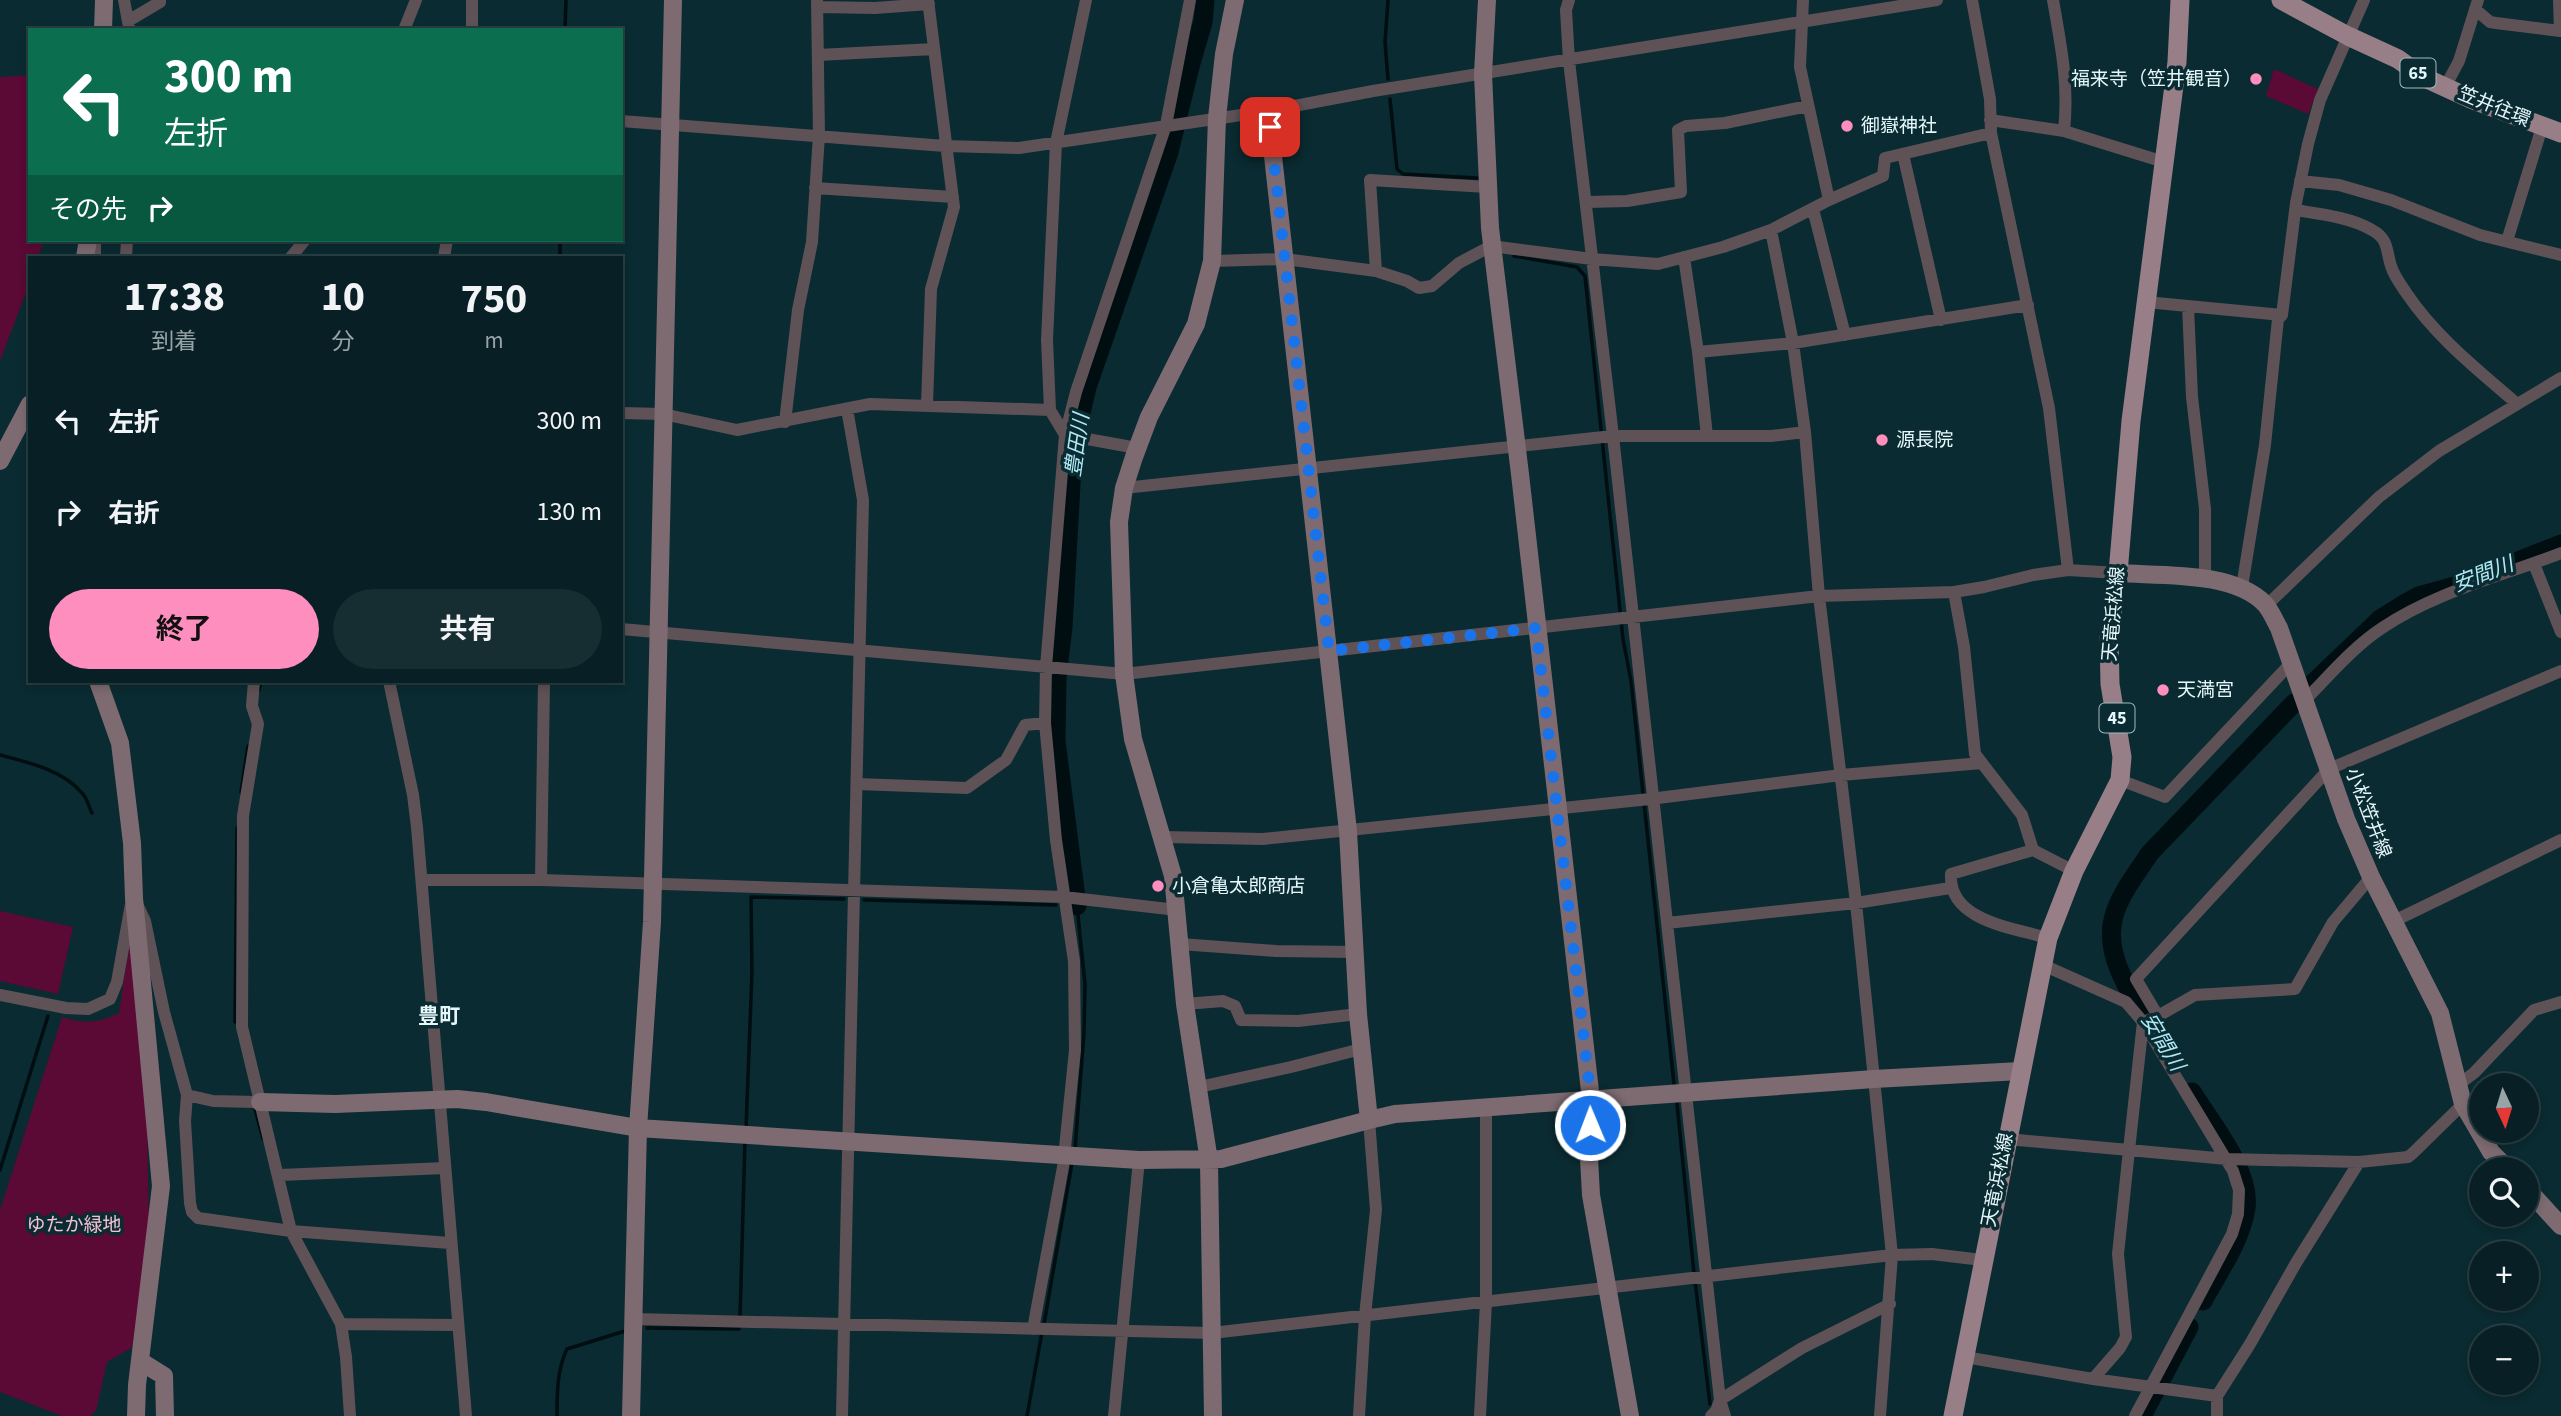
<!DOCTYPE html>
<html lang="ja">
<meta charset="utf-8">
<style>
:root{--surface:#082025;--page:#162d32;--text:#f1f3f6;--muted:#98a3a7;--line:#293e42;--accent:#fe8ebd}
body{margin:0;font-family:"Source Sans 3","Noto Sans JP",sans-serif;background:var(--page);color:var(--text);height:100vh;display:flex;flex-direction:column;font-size:26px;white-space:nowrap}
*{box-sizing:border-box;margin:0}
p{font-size:23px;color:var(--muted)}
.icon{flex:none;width:38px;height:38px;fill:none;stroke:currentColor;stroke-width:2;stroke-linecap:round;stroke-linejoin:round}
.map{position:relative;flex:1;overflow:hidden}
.details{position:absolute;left:28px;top:256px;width:595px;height:427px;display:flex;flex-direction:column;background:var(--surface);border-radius:0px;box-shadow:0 4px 10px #0003,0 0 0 2px var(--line)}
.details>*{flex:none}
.guide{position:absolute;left:28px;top:28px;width:595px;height:214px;border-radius:0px;box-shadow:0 4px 10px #0003,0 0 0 2px var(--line);background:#0b6e4f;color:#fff;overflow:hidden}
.needle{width:46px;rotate:176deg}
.fabs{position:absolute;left:2469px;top:1073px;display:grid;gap:14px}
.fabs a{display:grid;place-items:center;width:70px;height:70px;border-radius:50%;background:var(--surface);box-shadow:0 4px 10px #0003,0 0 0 2px var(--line);font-size:35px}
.pin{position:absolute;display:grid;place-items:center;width:60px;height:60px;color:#fff;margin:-30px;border-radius:14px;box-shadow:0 4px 10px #0006}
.me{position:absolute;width:77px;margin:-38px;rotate:359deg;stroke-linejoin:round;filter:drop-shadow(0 0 5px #0008)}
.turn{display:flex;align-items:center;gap:24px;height:147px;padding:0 21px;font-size:32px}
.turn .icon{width:91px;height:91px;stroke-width:2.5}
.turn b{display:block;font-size:49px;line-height:60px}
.then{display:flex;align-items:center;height:66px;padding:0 21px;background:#0003;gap:14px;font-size:26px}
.eta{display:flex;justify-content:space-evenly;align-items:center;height:119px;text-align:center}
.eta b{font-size:42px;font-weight:700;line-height:49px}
.action{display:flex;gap:14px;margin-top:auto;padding:14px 21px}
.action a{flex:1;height:80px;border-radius:42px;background:var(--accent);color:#111;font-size:28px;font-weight:700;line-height:80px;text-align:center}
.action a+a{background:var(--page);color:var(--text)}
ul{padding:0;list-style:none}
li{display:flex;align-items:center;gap:21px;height:91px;padding:0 21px}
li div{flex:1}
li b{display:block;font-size:26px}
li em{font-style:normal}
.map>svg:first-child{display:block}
.green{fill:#5b0935}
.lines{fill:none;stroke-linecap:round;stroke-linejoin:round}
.stream{stroke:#010e11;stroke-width:3.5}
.river{stroke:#010e11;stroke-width:19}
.street{stroke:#5f5257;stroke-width:12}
.secondary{stroke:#7e6b72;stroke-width:18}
.primary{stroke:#977e87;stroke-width:19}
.route{stroke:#1a73e8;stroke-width:12;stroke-dasharray:0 21.6}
.poi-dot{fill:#fe8ebd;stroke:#0a2b31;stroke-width:2.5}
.labels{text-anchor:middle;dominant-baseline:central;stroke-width:7;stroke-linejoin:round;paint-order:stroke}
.shield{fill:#0a2b31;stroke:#a3babe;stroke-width:2}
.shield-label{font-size:18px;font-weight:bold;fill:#e5f7fb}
.poi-label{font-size:19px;fill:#e5f7fb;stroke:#0a2b31;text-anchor:start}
.street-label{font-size:19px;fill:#e5f7fb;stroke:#0a2b31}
.park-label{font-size:19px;fill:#f3c1d3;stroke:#0a2b31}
.water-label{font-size:21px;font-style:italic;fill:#afe9f6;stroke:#0a2b31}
.neighbourhood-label{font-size:21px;font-weight:bold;fill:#e5f7fb;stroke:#0a2b31}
</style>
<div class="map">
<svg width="2561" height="1416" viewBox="0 0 2561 1416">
<rect width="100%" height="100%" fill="#0a2b31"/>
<path class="green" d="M2274,69L2318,89L2308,114L2266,96Z
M30,75V240H44L38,257H30V282L0,361V77Z
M0,911L73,927L58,994L0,981Z
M132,925L147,1115L149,1233L135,1342L131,1348L107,1362L96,1411L90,1416H62L0,1392V1210L62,1017C83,1024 99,1023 119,1013Z"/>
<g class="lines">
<path class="stream" d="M565,30L566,0
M1388,79L1385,42L1388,0
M1390,99L1397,169L1403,174L1477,178
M1514,256L1577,267L1585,276L1623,639L1631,681L1674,1084
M560,257V240
M259,690L261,681
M0,755C27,762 63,770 82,793C87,798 89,807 92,813
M241,792L248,746
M864,900L1056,905
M1072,906H1077L1085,984L1084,1033L1075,1149
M235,1022L237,828
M1677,1104L1694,1273
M255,1109L263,1139
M746,1129L752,972L751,897L844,899
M0,1170L48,1016
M1695,1281L1710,1404
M740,1318L745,1140
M1044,1324L1072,1163
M647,1328L739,1329V1326
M557,1416C557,1394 557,1369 567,1349L625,1331
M1027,1416L1042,1332"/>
<path class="river" d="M2310,686L2380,619L2404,604L2419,596L2455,586L2561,544
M1077,906L1056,741L1057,677L1063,627L1073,448L1087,387L1169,152L1191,63L1203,22L1205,0
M2154,1031C2135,1000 2104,959 2113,920C2117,898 2138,871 2150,853L2294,703
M2192,1092C2211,1123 2251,1170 2246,1208C2241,1241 2219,1271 2203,1301
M2142,1416L2189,1327"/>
<path class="street" d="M124,0L129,27
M1086,0L1056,143L1047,340L1050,410L1065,435L1137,448
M1569,0L1566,10L1569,61L1613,436L1720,1400L1725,1416
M1803,0L1800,67L1829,200L1771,230L1793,343L1805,432L1819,596L1856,903L1892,1255L1880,1416
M1972,0L1990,99L1991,133L2049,408L2068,570L2118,573
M2053,0C2061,46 2069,84 2064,131L2164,162
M818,7L875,8L929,4
M2475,9L2490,22L2496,23L2560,31L2559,0
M128,21L160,2V0
M404,30L416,0
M472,30V0
M818,55L934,49
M2445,87L2459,61L2478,0
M1990,120L2064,131
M621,121L945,146L1019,148L1268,111L1373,91L1937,0
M1903,154L1941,320
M2300,181L2339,185L2391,200L2480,235L2561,255
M815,188L953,197
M1829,200L1883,176L1885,158L1991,133
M1587,202L1627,201L1681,192L1678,130L1686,126L1725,123L1808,106
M1813,209L1845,335
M2295,210C2320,214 2350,217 2372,230C2389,239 2386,251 2391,266C2394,276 2401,285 2407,294C2437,338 2476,368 2516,403
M2507,241L2542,127
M95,257V240
M126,257L127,240
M291,257L305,240
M444,257L447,240
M1684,257L1698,352L1707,436
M1212,261L1285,259L1376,271L1407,281L1419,288L1432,286L1459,263L1491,246L1592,259L1658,264L1723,247L1771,230
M1376,271L1370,180L1487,187
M2146,302L2282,315
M2188,306L2192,397L2205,509V579
M1698,352L1793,343L2028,305
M927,405L931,289L954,207L928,0
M621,413L663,414L737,430L870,404L1050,410
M785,422L798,310L812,242L819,135L817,0
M1124,488L1613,436H1771L1805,432
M2534,564L2561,632
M2242,587L2265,445L2278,319L2282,315L2296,203L2308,144L2320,100L2364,0
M1954,592L1964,647L1975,754L2022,815L2033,850L1951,874C1948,921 2014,928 2048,938
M2267,605L2379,497L2439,451L2561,378
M621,629L1124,674L1819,596L1954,592L1984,587L2033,575L2068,570
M254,681L252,706L258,724L243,816L242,1027L291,1231L341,1324L346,1357L350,1416
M389,681L413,795L417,827L466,1416
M2304,701C2329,676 2353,647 2382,628C2435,592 2502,576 2561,553
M2120,780L2165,797L2291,663
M857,784L967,788L1006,760L1025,725L1045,723
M1163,837L1263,839L1650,799L1841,775L1982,763
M2033,850L2074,871
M422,880H541L544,681
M541,880L1064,897L1177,910
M138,906L145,921L164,1012L187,1095L213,1101L260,1102
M2394,921L2561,840
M1667,923L1856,903L1950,888
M1180,944L1276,951L1355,952
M2043,965L2126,1002L2143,1022L2233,1171L2239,1190L2238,1214L2232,1234L2135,1416
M0,995L66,1008L88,1009L110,999L117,982L131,904
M1185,1004L1223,1001L1235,1006L1241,1020L1298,1021L1358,1014
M2158,1016L2195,995L2295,989L2333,922L2371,877
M2458,1085L2474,1073L2534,1010L2561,1002
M1199,1087L1291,1067L1361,1049
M187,1095L185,1121L190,1203L192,1212L198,1218L291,1231L450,1243
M2007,1139L2129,1150L2143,1022L2158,1016L2136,979L2329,769L2561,671
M280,1175L445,1168
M634,1319L1212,1333L1892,1255L1932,1254L1982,1260
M341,1324L457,1325
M1033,1329L1063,1167L1075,1050L1074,961L1056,840L1045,723L1046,667L1065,435L1076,392L1166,125L1190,0
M1965,1357L2093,1379L2217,1396
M2093,1379L2120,1348L2126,1337L2118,1254L2129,1150L2227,1159L2359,1162L2408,1157L2413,1153L2463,1104
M842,1416L863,500L847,409
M1114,1416L1139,1160
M1359,1416L1365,1316L1376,1210L1369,1120
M1480,1416L1486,1302V1107
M1711,1416L1716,1411L1720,1400L1802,1348L1890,1304
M2217,1416V1396L2250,1344L2296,1263L2359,1162"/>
<path class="secondary" d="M1487,0L1483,74L1490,228L1520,474L1591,1100L1589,1158L1591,1195L1630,1416
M103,30L104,0
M85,257L88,240
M0,461L30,404
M2118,573C2162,576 2233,571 2265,604C2271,611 2275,621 2279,628L2346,819L2371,877L2440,1013L2463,1104L2491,1152L2508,1169
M98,681L120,743L132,843L134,898L161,1186L137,1385L136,1416
M260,1102L335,1104L457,1099L486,1102L638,1128L1139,1160L1221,1159L1369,1120L1358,1014L1348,831L1268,111
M1369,1120L1395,1114L1874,1079L2020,1071
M2527,1189L2561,1226
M140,1361L164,1376L165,1416
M631,1416L638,1128L652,922L673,0
M1213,1416L1209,1161L1185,1004L1173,876L1133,739L1124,674L1119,522L1124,488L1134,457L1149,417L1196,324L1212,261L1217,118L1224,54L1235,0"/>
<path class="primary" d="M2281,0L2348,36L2398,59L2423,77L2471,99L2561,133
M1953,1416L2048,938L2074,871L2120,780L2122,757L2110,684L2109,637L2118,573L2131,421L2177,62L2180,0"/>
</g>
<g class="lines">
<path class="route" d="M1270,127L1329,651L1536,628L1591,1100L1590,1125"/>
</g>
<g class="poi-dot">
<circle cx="2256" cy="79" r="7"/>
<circle cx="1847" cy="126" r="7"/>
<circle cx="1882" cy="440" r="7"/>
<circle cx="2163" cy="690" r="7"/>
<circle cx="1158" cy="886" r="7"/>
</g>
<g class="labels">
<g class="shield">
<rect x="2400.5" y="58.5" width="35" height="29" rx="5"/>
<rect x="2099.5" y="703.5" width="35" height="29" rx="5"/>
</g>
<g class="shield-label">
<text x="2418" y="73">65</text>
<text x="2117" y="718">45</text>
</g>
<g class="poi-label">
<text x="2242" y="79" text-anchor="end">福来寺（笠井観音）</text>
<text x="1861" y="126">御嶽神社</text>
<text x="1896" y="440">源長院</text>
<text x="2177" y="690">天満宮</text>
<text x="1172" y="886">小倉亀太郎商店</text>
</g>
<g class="street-label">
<text transform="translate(2494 107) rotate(22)">笠井往環</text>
<text transform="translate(2114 614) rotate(-85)">天竜浜松線</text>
<text transform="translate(2368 813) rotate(69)">小松笠井線</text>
<text transform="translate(1998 1180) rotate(-79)">天竜浜松線</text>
</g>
<g class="park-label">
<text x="74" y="1225">ゆたか緑地</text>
</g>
<g class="water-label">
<text transform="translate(1077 445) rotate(-82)">豊田川</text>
<text transform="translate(2483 574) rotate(-21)">安間川</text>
<text transform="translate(2163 1042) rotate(59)">安間川</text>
</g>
<g class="neighbourhood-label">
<text x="439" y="1016">豊町</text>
</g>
</g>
</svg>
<div class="fabs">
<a><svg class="needle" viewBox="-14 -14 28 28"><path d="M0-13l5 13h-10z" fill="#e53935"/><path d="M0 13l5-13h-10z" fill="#98a3a7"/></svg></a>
<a><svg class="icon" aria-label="search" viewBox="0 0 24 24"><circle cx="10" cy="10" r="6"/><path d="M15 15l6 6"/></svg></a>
<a>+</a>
<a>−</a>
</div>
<div class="pin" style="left:1270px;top:127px;background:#d93025"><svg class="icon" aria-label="arrive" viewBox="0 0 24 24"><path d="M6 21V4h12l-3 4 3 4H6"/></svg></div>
<svg class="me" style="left:1590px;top:1125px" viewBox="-20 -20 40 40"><circle r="17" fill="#1a73e8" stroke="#fff" stroke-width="3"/><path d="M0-11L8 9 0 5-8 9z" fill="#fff"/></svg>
<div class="guide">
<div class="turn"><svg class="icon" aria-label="left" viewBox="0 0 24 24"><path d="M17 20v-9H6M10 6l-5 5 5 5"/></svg><div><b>300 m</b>左折</div></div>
<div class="then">その先<svg class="icon" aria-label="right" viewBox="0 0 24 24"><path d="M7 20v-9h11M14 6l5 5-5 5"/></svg></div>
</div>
<section class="details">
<div class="eta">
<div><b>17:38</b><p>到着</p></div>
<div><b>10</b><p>分</p></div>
<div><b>750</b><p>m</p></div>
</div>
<ul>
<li><svg class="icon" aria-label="left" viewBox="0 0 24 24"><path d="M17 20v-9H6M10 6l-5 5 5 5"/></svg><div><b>左折</b></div><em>300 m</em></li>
<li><svg class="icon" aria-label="right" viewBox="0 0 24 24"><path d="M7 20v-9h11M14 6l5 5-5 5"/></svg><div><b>右折</b></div><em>130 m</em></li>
</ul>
<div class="action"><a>終了</a><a>共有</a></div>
</section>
</div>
